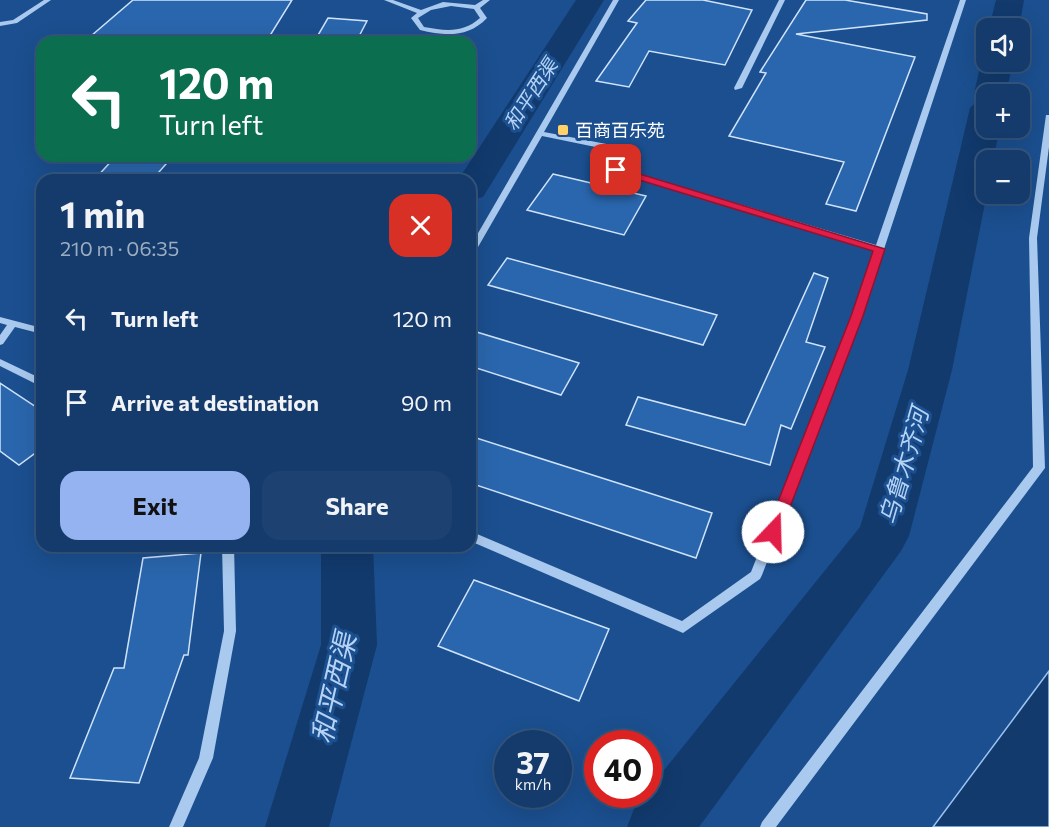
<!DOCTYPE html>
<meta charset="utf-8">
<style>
:root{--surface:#143b6b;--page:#1d4271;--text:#f1f3f6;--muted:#9dadc1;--line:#33557e;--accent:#95b2f1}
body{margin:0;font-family:Commissioner,"Noto Sans SC",sans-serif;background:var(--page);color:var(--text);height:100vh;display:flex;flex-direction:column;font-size:22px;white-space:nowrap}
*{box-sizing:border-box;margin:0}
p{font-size:20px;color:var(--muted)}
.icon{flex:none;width:33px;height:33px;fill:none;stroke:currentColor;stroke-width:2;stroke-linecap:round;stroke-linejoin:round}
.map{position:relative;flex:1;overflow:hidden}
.details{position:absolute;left:36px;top:174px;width:440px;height:378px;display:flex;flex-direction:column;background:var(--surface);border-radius:18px;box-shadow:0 6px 24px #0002,0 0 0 2px var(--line)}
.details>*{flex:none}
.hud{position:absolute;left:36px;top:36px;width:440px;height:126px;border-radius:18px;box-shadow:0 6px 24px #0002,0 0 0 2px var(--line);background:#0b6e4f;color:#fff;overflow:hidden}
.tools{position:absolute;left:976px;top:18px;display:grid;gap:12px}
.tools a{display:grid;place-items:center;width:54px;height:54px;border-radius:12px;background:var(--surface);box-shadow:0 6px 24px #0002,0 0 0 2px var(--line);font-size:30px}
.speed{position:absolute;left:494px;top:730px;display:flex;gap:12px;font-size:30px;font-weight:700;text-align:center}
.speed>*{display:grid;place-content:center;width:78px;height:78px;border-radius:50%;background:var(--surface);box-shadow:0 6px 24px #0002,0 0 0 2px var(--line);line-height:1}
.speed small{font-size:15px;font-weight:400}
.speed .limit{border:9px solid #d22;background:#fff;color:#111}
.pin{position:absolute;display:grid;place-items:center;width:51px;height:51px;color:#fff;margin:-26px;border-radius:12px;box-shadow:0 3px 9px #0006}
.me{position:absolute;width:66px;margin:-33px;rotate:21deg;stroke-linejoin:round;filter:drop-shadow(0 0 4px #0008)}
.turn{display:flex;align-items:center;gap:21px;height:126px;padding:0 24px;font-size:27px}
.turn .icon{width:78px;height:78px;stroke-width:2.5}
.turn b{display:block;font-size:42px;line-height:51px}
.round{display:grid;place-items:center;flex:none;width:63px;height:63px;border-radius:18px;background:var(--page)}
.headline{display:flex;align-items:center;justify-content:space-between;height:102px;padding:0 24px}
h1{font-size:36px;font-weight:700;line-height:45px}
.action{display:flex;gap:12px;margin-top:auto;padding:12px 24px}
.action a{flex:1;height:69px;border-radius:18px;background:var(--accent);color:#111;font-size:24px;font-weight:700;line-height:69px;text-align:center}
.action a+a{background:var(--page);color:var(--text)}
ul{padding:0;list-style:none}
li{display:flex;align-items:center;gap:18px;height:84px;padding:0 24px}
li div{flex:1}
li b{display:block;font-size:22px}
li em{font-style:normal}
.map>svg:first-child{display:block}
.water{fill:#123a6d;stroke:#9cc4f0;stroke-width:1.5}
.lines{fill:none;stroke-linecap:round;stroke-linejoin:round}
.river{fill:#123a6d;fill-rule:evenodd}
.building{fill:#2a66ad;stroke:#cfe3fa;stroke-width:1.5}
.minor{fill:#a9c9ee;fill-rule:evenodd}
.route{fill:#e11d48;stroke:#92132f;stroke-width:1.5}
.poi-dot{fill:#ffd166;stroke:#1b4f8f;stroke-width:2}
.labels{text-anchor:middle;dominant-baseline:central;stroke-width:6;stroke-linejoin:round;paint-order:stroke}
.far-poi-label{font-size:18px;fill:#fff;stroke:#1b4f8f;text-anchor:start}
.far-water-label{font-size:20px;font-style:italic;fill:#b5d3f5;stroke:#1b4f8f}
.water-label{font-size:24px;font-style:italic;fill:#b5d3f5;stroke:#1b4f8f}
.near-water-label{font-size:28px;font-style:italic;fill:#b5d3f5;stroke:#1b4f8f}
</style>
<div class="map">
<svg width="1049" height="827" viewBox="0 0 1049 827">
<rect width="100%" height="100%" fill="#1b4f8f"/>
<path class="water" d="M1049,671V827H933Z"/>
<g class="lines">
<path class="river" d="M576,0H604L488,189L483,197L470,200V180H458Z
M996,0H1024L1019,28H989Z
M986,55L987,62H1013L1006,94H987V128H1000L993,160H987V193L952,370L909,536L901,551L699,827H627L636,804L644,795H648V790L860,527L908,370L970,108L978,100L974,94L981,62Z
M321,546H373L377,645L329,827H265L321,645Z"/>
</g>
<path class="building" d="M133,0H292L266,42H84Z
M646,0H703L752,10L725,65L649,51L629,87L596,81L637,23L628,21Z
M806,0H845L927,14V20L796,34L915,57L856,211L826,204L844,162L729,136L766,73L760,72Z
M328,18L367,21L356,42H314Z
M116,156H173L152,180H94Z
M553,174L646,196L624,235L527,210Z
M507,258L717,315L703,345L488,285Z
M814,273L828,278L806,342L825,347L791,429L781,425L770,465L626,425L638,397L745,425Z
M470,330L579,363L561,395L470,366Z
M0,383L42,411V448L19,465L0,451Z
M470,436L712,513L696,558L470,483Z
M201,553L188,655H184L139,783L70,778L114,668H124L143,558Z
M474,580L609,629L579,701L438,646Z"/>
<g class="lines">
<path class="minor" d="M44,0H51L17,23L0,26V22L13,20Z
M384,0H393L421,10L443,2L475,5L483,0H490L480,8L487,18C468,38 445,36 420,30L411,18L417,13ZM451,6L474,9L480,18C463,33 446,31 424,27L418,18L431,10Z
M613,0H619L544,132L622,147L621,169L876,245L960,0H966L862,316L762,575L760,579L683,633L470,541V531L682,621L751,572L852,316L875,251L614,172L615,151L542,136L474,254L470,257V247Z
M779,0H785L742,88L735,90L734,88Z
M1046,115H1049V147L1037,238L1045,468L776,827H760L762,822L1033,467L1029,238Z
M0,317L42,328V334L15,327L3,344L0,345V335L7,325L0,323Z
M0,359L42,379V387L0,366Z
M222,546H234L236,631L213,758L183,827H169L199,758L224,631Z"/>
</g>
<path class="route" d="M613,168H620L885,249L863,316L779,536L773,538L766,532L851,316L873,251L613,172Z"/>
<rect class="poi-dot" x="557" y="124" width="12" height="12" rx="3"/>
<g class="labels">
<g class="far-poi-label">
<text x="575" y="130">百商百乐苑</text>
</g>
<g class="far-water-label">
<text transform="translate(530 94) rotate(-57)">和平西渠</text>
</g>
<g class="water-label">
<text transform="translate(903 466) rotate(-74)">乌鲁木齐河</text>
</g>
<g class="near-water-label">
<text transform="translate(333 688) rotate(-77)">和平西渠</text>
</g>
</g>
</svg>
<div class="tools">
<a><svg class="icon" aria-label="sound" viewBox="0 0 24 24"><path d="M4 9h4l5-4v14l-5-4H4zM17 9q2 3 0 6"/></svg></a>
<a>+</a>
<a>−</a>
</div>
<div class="speed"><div>37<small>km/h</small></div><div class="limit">40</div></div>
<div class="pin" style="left:616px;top:170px;background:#d93025"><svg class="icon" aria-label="arrive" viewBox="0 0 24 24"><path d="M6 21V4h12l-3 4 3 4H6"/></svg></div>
<svg class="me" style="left:773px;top:532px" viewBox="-20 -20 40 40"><circle r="19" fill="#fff"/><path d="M0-13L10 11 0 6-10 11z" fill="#e11d48"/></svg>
<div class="hud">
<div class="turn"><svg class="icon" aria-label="left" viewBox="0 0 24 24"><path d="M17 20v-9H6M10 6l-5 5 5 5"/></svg><div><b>120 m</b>Turn left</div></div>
</div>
<section class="details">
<div class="headline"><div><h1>1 min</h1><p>210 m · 06:35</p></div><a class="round" style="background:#d93025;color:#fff"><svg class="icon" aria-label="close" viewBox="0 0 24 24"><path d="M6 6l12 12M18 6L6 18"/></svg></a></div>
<ul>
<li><svg class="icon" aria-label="left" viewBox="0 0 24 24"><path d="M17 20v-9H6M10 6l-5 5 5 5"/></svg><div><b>Turn left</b></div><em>120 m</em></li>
<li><svg class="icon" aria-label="arrive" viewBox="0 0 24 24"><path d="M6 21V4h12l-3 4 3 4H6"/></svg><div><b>Arrive at destination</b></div><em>90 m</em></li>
</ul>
<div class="action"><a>Exit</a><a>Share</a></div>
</section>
</div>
